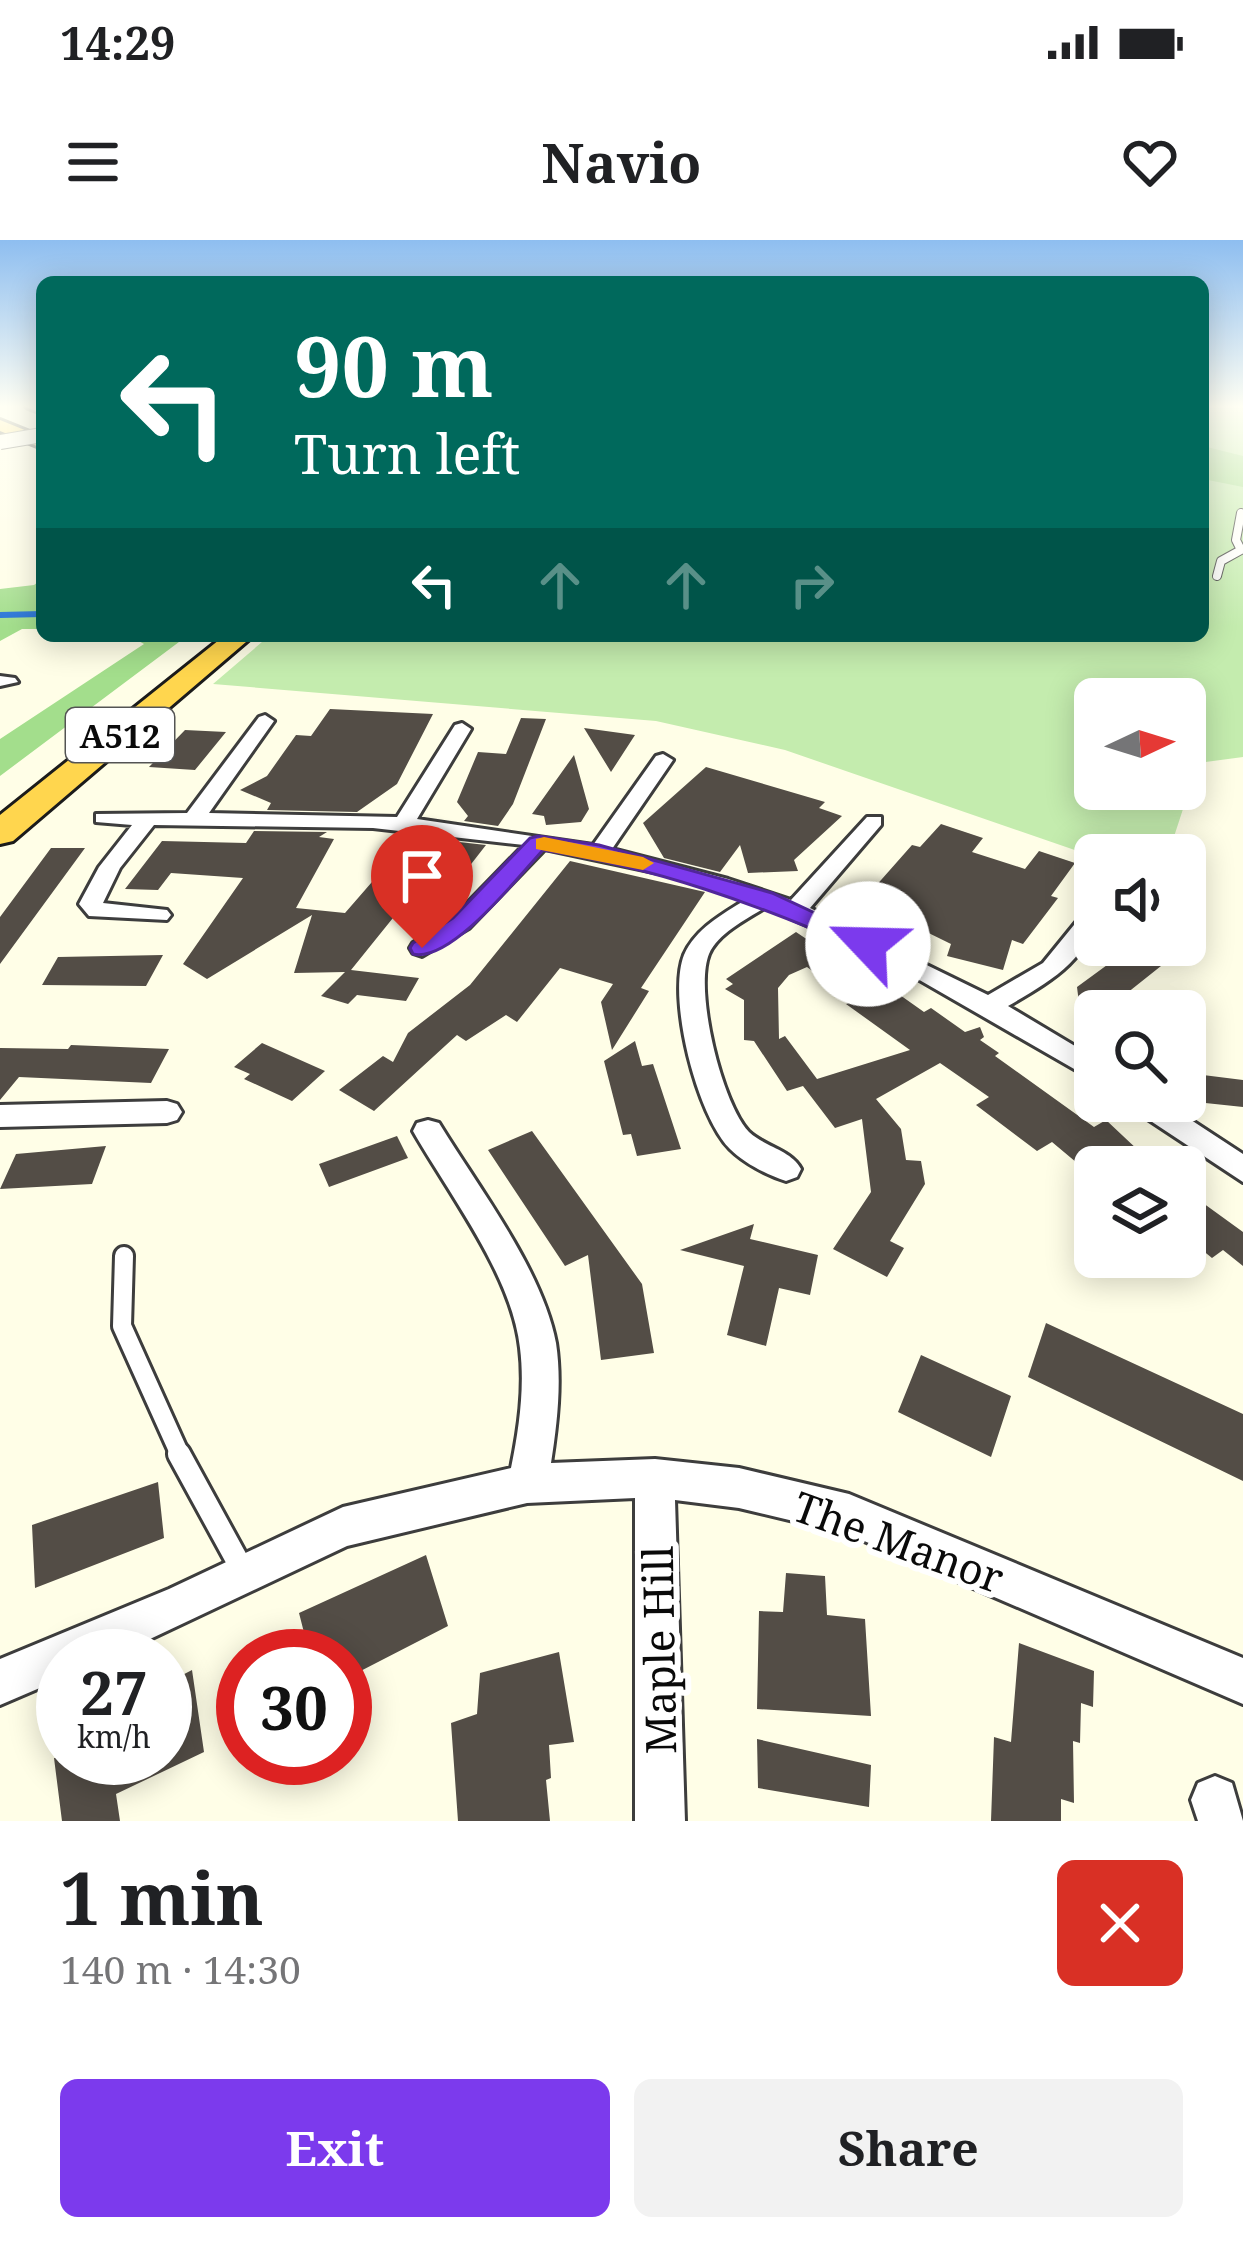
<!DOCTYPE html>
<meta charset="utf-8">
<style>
:root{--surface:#fff;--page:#f2f2f2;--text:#202124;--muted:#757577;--accent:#7c3aed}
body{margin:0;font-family:"Noto Serif",serif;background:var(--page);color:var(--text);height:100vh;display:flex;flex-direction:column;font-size:45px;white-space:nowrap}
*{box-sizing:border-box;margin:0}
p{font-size:39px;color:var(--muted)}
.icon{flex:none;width:66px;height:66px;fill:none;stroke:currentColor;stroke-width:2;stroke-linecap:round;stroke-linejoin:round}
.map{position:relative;height:1581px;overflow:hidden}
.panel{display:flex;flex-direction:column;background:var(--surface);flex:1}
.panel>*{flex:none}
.guide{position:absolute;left:36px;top:36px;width:1173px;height:366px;border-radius:18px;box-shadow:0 6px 30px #0003;background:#00695c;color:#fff;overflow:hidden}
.needle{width:78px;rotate:86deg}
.controls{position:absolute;left:1074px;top:438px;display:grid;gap:24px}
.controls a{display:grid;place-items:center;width:132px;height:132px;border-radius:18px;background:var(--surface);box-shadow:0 6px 30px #0003;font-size:60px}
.speed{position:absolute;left:36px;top:1389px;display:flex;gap:24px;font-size:60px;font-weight:700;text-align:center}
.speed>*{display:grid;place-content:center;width:156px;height:156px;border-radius:50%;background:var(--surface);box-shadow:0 6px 30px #0003;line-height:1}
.speed small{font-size:30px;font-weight:400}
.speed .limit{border:18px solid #d22;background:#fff;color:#111}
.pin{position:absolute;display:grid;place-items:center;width:102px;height:102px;color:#fff;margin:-123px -51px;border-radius:50% 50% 50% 0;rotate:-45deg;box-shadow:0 0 12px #0007}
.pin .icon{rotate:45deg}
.me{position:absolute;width:132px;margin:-66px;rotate:294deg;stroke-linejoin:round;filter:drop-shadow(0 0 9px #0008)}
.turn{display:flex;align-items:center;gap:42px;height:252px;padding:0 60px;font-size:54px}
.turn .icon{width:156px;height:156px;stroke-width:2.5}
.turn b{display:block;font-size:84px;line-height:102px}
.lanes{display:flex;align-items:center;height:114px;padding:0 60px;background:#0003;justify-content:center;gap:60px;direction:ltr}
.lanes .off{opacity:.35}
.round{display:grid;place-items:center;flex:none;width:126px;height:126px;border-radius:18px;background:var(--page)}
.summary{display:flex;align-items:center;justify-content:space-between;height:204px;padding:0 60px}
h1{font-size:72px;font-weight:700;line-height:90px}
.cta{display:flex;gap:24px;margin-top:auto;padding:24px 60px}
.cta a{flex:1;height:138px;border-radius:18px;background:var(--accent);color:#fff;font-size:48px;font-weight:700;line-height:138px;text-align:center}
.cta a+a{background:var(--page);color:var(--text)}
.status{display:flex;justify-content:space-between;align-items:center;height:84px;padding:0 60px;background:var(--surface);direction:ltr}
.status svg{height:33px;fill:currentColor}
header{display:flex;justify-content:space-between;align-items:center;height:156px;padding:0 60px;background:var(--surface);font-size:54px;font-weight:700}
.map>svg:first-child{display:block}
.green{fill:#c4ecae;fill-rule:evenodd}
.forest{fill:#a3de8c}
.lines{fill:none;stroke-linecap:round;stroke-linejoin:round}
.stream{stroke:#2874d8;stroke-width:6}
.building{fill:#534d46;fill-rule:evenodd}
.service-far2-casing{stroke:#3d3d3d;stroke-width:10}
.service-far1-casing{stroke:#3d3d3d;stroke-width:24}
.service-casing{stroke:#3d3d3d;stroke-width:28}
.minor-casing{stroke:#3d3d3d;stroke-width:6}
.trunk-casing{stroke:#1b1b1b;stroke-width:6}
.service-far2{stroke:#fff;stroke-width:8}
.service-far1{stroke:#fff;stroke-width:18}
.service{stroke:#fff;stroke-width:22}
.minor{fill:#fff;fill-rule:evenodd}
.trunk{fill:#ffd64e;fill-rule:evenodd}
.tertiary-bridge-casing{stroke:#3d3d3d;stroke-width:16;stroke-linecap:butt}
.tertiary-bridge{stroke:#fff;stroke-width:14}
.route{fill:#7c3aed;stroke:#51269a;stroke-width:3}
.slow{fill:#f59e0b}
.labels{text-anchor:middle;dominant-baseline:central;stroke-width:12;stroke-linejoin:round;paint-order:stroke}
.shield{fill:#fff;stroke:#545454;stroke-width:3}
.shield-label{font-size:33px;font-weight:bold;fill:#0a0a0a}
.near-street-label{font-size:42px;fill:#0a0a0a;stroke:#fff}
</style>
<div class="status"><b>14:29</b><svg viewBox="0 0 49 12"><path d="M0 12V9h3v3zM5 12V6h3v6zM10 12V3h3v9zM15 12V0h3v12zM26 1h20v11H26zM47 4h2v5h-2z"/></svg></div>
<header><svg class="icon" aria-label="menu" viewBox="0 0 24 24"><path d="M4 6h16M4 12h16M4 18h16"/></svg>Navio<svg class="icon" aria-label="heart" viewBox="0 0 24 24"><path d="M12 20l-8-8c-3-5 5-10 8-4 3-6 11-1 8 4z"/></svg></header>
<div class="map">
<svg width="1243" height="1581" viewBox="0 0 1243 1581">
<rect width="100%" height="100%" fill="#fffee7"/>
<path class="green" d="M1203,166H1243V517L1198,523L1168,615L1095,617L785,510L656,481L213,444L269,396H1203ZM1095,459H1185V549H1095Z"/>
<path class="forest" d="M1203,206L1243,216V247L1203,239Z
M42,339V389H22L0,401V349L34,345Z
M130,396H187L0,536V499L144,404Z"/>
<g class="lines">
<path class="stream" d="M0,375L42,374"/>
</g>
<path class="building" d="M330,469L433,474L397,544L357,572L267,570L271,563L240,550L267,536L296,495L311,496Z
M521,478L546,479L513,564L498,586L464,581L468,576L457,562L478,512L506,514Z
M584,488L635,495L611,532Z
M185,490L226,492L195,530L149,527Z
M574,515L589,569L581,582L546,585L544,576L532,574Z
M706,527L825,562L819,568L842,576L794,620L798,631L748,633L740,605L720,632L664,618L643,583Z
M941,584L983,598L972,612L1025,629L1039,611L1075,623L1051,656L1058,658L1023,704L1012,700L1003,730L947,716L951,704L898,678L874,679L857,650L874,648L912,605L920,607Z
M254,591L327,592L319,597L334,599L296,668L345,673L405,604L443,611L450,601L486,605L436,669L405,663L351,730L419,738L406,761L357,755L348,764L321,756L345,732L294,733L312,675L207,739L183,724L243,638L171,633L158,650L125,649L162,601L246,603Z
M51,608H85L0,724V677Z
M570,621L705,652L641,748L649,751L612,810L601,762L613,744L560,728L517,782L506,775L466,801L457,795L374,871L339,850L383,816L393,822L408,793L470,745Z
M1199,682L1205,691L1117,761L1119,771H1080L1077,747L1118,717L1132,706L1141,710L1151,705H1185V688Z
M796,692L884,751L890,748L924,772L931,768L965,792L980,787L984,797L980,800L999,813L995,816L1094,887L1106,880L1156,927H1095L1089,933L1052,902L1037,911L976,865L989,857L940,823L876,859L901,889L906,920L921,921L925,944L890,1001L904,1008L887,1037L833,1009L871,952L862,879L835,888L803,846L787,851L754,801L744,800V760L725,749L733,744L726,739ZM807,727L853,761L846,764L910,810L817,839L785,796L779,799L778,748L789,735Z
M163,715L146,746L42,745L58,717Z
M635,801L642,826L653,824L681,909L637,916L631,894L623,895L604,821Z
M262,803L325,831L292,861L244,839L250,834L234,827Z
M71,805L169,809L151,843L19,837L0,860V808L68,809Z
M1187,833L1243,840V867L1196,862Z
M532,891L642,1044L654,1113L601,1120L588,1015L565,1026L488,910Z
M397,896L408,918L329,947L319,924Z
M106,906L92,944L0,949L16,914Z
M1185,950L1243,992V1026L1223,1010L1212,1018L1185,996Z
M754,984L750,999L818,1015L810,1055L779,1048L766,1106L727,1095L744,1026L680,1010Z
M1046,1083L1243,1174V1241L1028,1137Z
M921,1115L1011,1156L991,1217L898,1172Z
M158,1242L164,1298L35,1348L32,1285Z
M426,1315L448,1386L345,1439V1416H310L299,1373Z
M786,1333L825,1336L827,1375L865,1379L871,1476L757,1469L759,1371L783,1372Z
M1019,1403L1094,1431L1093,1467L1081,1463L1080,1503L1073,1501L1074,1563L1061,1559V1581H991L994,1497L1011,1502Z
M559,1412L574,1502L549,1505L551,1538L546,1540L550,1581H458L451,1483L477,1474L480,1433Z
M192,1430L204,1512L116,1554L120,1581H62L54,1518H165V1444Z
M757,1499L871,1525L869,1567L758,1548Z"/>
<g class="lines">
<defs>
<path id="service-far2" d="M1217,336L1221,321L1241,310L1236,300L1241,273"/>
<path id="service-far1" d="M124,1016L122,1086L181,1217"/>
<path id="service" d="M179,1214L243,1331"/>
<path id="minor" d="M26,166L42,167V173L28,168Z
M0,436L15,438L18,442L0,446Z
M265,475L274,481L209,573L397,577L455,485L462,483L471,489L417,579L593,605L656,516L663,514L673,520L612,609L728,639L791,660L867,577H881V585L810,668L988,755L1043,723L1087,669L1095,667C1095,718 1047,743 1008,766L1095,818V841L883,719L766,667C747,679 718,693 709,714C694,751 722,864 749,892C765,907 791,910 801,929L797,937L786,941C767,935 744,923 730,909C697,876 667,758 684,715C695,689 723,674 745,660L668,635L545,609L469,688L422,716L413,713L410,708L413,703L453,678L524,605L373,588L154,585L120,628L103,663L167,670L171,675L167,680L89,676L79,664L99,627L132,585L96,582V574L187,573L259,477Z
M167,861L177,864L182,872L177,880L167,883L0,887V865Z
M1127,861H1162L1243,914V942L1131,868Z
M428,880L439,883C478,947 542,1029 556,1103C562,1142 557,1185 551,1223L655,1219L739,1228L849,1254L1243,1418V1464L848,1294L739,1268L675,1260L685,1581H635V1258L527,1263L347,1306L114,1416H63V1438L0,1465V1419L169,1349L343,1267L511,1228C519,1189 525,1148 520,1108C512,1035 449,954 413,891L417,883Z
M1215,1536L1232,1543L1243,1581H1198L1191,1560L1198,1543Z"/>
<path id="trunk" d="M0,180L42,197V208L0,191Z
M224,396H253L13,601L0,604V575Z"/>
</defs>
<use href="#service-far2" class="service-far2-casing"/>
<use href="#service-far1" class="service-far1-casing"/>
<use href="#service" class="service-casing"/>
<use href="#minor" class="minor-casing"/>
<use href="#trunk" class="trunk-casing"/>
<use href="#service-far2" class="service-far2"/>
<use href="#service-far1" class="service-far1"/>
<use href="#service" class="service"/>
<use href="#minor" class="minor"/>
<use href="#trunk" class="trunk"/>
<defs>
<path id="tertiary-bridge" d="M0,202L42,195"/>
</defs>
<use href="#tertiary-bridge" class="tertiary-bridge-casing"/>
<use href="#tertiary-bridge" class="tertiary-bridge"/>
</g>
<linearGradient id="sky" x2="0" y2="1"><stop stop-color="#8ebef0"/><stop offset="0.43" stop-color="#fffff4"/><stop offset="1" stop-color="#fffff4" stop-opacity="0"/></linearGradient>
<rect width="1243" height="387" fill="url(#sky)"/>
<path class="route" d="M538,596L599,605L772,653L881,704L868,711L859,709C757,664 654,627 543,610C518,637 451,723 413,714L410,708L413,703L453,678L530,598Z"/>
<path class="slow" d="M544,597L643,617L654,623L643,630L536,609V599Z"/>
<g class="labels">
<rect class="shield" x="66" y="468" width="108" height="54" rx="9"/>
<g class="shield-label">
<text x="120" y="495">A512</text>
</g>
<g class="near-street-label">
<text transform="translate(899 1301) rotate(20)">The Manor</text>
<text transform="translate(658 1410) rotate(-91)">Maple Hill</text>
</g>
</g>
</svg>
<div class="controls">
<a><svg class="needle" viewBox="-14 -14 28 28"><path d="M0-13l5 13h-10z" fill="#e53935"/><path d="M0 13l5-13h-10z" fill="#757577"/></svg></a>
<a><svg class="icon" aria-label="sound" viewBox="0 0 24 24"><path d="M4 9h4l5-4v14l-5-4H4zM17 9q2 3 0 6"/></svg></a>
<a><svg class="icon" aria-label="search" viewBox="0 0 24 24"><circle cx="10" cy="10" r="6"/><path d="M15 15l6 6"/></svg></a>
<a><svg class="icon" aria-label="layers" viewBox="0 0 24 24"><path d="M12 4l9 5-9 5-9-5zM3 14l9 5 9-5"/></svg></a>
</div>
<div class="speed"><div>27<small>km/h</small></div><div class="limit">30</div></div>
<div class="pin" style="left:422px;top:708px;background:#d93025"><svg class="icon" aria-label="arrive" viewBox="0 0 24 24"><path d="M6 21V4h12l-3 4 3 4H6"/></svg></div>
<svg class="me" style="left:868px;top:704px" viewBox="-20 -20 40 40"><circle r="19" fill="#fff"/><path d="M0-13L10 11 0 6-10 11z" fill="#7c3aed"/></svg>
<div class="guide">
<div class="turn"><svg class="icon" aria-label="left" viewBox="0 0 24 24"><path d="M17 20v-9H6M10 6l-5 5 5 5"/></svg><div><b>90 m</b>Turn left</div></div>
<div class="lanes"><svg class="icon" aria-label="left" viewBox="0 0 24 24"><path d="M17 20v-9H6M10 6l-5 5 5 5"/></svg><svg class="icon off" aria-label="ahead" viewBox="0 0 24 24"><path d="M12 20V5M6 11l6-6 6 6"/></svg><svg class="icon off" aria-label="ahead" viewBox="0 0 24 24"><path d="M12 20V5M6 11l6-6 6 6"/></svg><svg class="icon off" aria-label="right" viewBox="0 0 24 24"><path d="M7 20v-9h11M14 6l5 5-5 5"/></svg></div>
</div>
</div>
<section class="panel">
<div class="summary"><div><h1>1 min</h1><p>140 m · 14:30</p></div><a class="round" style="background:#d93025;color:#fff"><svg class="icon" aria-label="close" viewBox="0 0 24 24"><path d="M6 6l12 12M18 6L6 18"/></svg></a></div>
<div class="cta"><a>Exit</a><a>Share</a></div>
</section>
